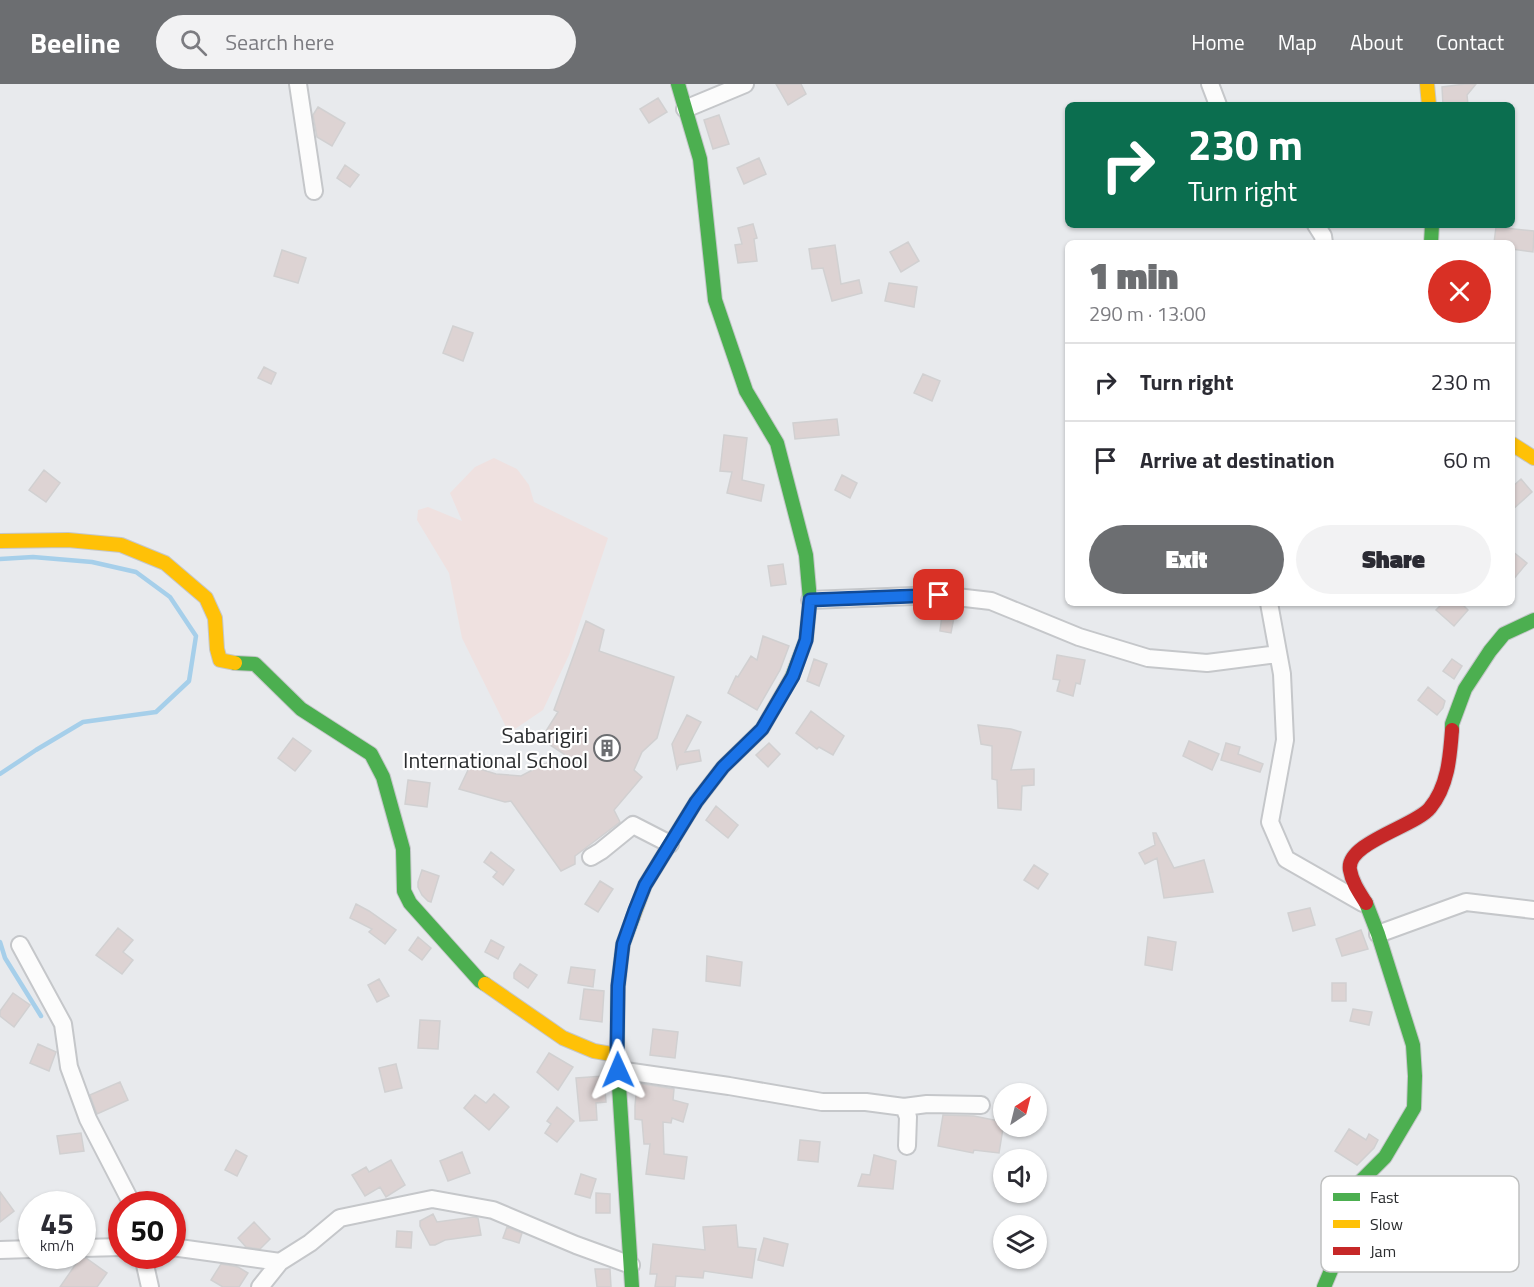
<!DOCTYPE html>
<meta charset="utf-8">
<style>
:root{--surface:#fff;--page:#f2f2f3;--text:#2b2b33;--muted:#7c7c81;--line:#e1e1e2;--accent:#6c6e71}
body{margin:0;font-family:"Titillium Web",sans-serif;background:var(--page);color:var(--text);height:100vh;display:flex;flex-direction:column;font-size:22px;white-space:nowrap}
*{box-sizing:border-box;margin:0}
p{font-size:20px;color:var(--muted)}
.icon{flex:none;width:33px;height:33px;fill:none;stroke:currentColor;stroke-width:2;stroke-linecap:round;stroke-linejoin:round}
.map{position:relative;flex:1;overflow:hidden}
.sheet{position:absolute;left:1065px;top:156px;width:450px;height:366px;display:flex;flex-direction:column;background:var(--surface);border-radius:9px;box-shadow:0 2px 4px #0004}
.sheet>*{flex:none}
.guide{position:absolute;left:1065px;top:18px;width:450px;height:126px;border-radius:9px;box-shadow:0 2px 4px #0004;background:#0b6e4f;color:#fff;overflow:hidden}
.needle{width:39px;rotate:35deg}
.buttons{position:absolute;left:993px;top:999px;display:grid;gap:12px}
.buttons a{display:grid;place-items:center;width:54px;height:54px;border-radius:50%;background:var(--surface);box-shadow:0 2px 4px #0004;font-size:30px}
.speed{position:absolute;left:18px;top:1107px;display:flex;gap:12px;font-size:30px;font-weight:700;text-align:center}
.speed>*{display:grid;place-content:center;width:78px;height:78px;border-radius:50%;background:var(--surface);box-shadow:0 2px 4px #0004;line-height:1}
.speed small{font-size:15px;font-weight:400}
.speed .limit{border:9px solid #d22;background:#fff;color:#111}
.pin{position:absolute;display:grid;place-items:center;width:51px;height:51px;color:#fff;margin:-26px;border-radius:12px;box-shadow:0 3px 9px #0006}
.me{position:absolute;width:66px;margin:-33px;rotate:359deg;stroke-linejoin:round;filter:drop-shadow(0 0 4px #0008)}
.turn{display:flex;align-items:center;gap:21px;height:126px;padding:0 24px;font-size:27px}
.turn .icon{width:78px;height:78px;stroke-width:2.5}
.turn b{display:block;font-size:42px;line-height:51px}
.round{display:grid;place-items:center;flex:none;width:63px;height:63px;border-radius:32px;background:var(--page)}
.overview{display:flex;align-items:center;justify-content:space-between;height:102px;padding:0 24px}
h1{font-size:36px;font-weight:800;line-height:45px;color:var(--accent)}
.primary-button{display:flex;gap:12px;margin-top:auto;padding:12px 24px}
.primary-button a{flex:1;height:69px;border-radius:36px;background:var(--accent);color:#fff;font-size:24px;font-weight:800;line-height:69px;text-align:center}
.primary-button a+a{background:var(--page);color:var(--text)}
ul{padding:0;list-style:none}
li{display:flex;align-items:center;gap:18px;height:78px;padding:0 24px;border-top:2px solid var(--line)}
li div{flex:1}
li b{display:block;font-size:22px}
li em{font-style:normal}
header{display:flex;align-items:center;gap:36px;box-sizing:border-box;height:84px;padding:0 30px;background:var(--accent);color:#fff}
header strong{font-size:28px}
nav{display:flex;gap:33px;margin-inline-start:auto;font-size:21px}
.search{width:420px;height:54px;background:var(--page);display:flex;align-items:center;gap:15px;box-sizing:border-box;padding:0 21px;border-radius:33px;color:var(--muted);font-size:22px}
.map>svg:first-child{display:block}
.education{fill:#efe1e0}
.lines{fill:none;stroke-linecap:round;stroke-linejoin:round}
.stream{stroke:#a6cfea;stroke-width:4.5}
.building{fill:#ddd3d3;stroke:#d1d0d1;stroke-width:1.5}
.street-casing{stroke:#c5c7ca;stroke-width:20}
.fast-casing{stroke:#c5c7ca;stroke-width:16}
.slow-casing{stroke:#c5c7ca;stroke-width:16}
.jam-casing{stroke:#c5c7ca;stroke-width:16}
.street{stroke:#fcfcfc;stroke-width:16}
.fast{stroke:#4caf50;stroke-width:14}
.slow{stroke:#ffc107;stroke-width:14}
.jam{stroke:#c62828;stroke-width:14}
.route-casing{stroke:#114b97;stroke-width:15}
.route{stroke:#1a73e8;stroke-width:10}
.labels{text-anchor:middle;dominant-baseline:central;stroke-width:4.5;stroke-linejoin:round;paint-order:stroke}
.poi-label{font-size:22px;fill:#2a2c2e;stroke:#fff;text-anchor:end}
.key{fill:#fff;stroke:#bfc0c0;stroke-width:1.5}
.key-label{font-size:16px;fill:#2a2c2e}
</style>
<header>
<strong>Beeline</strong>
<div class="search"><svg class="icon" aria-label="search" viewBox="0 0 24 24"><circle cx="10" cy="10" r="6"/><path d="M15 15l6 6"/></svg>Search here</div>
<nav><a>Home</a><a>Map</a><a>About</a><a>Contact</a></nav>
</header>
<div class="map">
<svg width="1534" height="1203" viewBox="0 0 1534 1203">
<rect width="100%" height="100%" fill="#e8eaed"/>
<path class="education" d="M494,374L517,385L529,401L534,418L608,454L569,571L543,626L509,649L462,554L449,489L417,436L418,426L428,423L462,437L450,409L475,383Z"/>
<g class="lines">
<path class="stream" d="M0,475L33,473L92,478L136,488L170,513L196,552L189,597L156,628L83,638L36,666L0,690
M0,858L5,874L41,932"/>
</g>
<path class="building" d="M776,0H801L806,10L788,21Z
M1465,0H1476L1467,11L1468,21H1443L1442,3Z
M658,14L667,28L649,39L640,25Z
M318,23L345,39L332,62L317,53L313,31Z
M719,31L729,60L713,65L704,36Z
M759,74L766,90L744,100L737,84Z
M345,81L359,91L350,103L337,94Z
M753,140L757,154L754,155L757,177L738,179L735,161L742,160L738,144Z
M1496,143L1534,147L1533,168L1512,165V159H1494Z
M908,158L919,177L901,188L890,168Z
M835,161L841,200L859,196L862,209L832,217L823,184L812,185L809,165Z
M282,166L306,174L298,199L274,192Z
M889,199L917,203L914,223L885,217Z
M453,242L473,249L463,277L443,269Z
M264,283L276,289L271,300L258,294Z
M923,290L940,297L932,317L914,309Z
M837,335L839,351L795,355L793,339Z
M724,351L747,354L742,396L764,401L761,417L727,409L732,388L720,387Z
M44,386L60,399L46,418L29,406Z
M842,391L857,399L850,414L835,406Z
M1521,395L1532,408L1512,426V403Z
M1512,467L1527,479L1512,497Z
M783,480L786,500L771,502L768,482Z
M1443,519H1461L1468,526L1454,542L1436,526Z
M942,531L954,533L951,549L940,547Z
M586,537L604,546L599,567L674,593L657,654L642,668L634,686L642,693L614,726L620,738L575,772V780L561,787L511,717L505,718L459,705L470,682L496,690L521,692L544,680L567,672L541,655L558,628L554,626Z
M763,552L789,562L780,586L757,626L728,609L736,592L738,593L751,572L757,576Z
M1057,571L1085,576L1080,600L1076,599L1073,612L1057,607L1060,596L1053,595Z
M814,575L827,580L819,602L807,597Z
M1452,575L1462,582L1454,595L1443,587Z
M1428,603L1445,617L1443,624L1437,631L1418,616Z
M811,627L844,652L833,671L819,663L817,665L796,649Z
M687,631L701,638L685,668L699,666L701,677L679,681L677,685L672,660Z
M978,641L1011,645L1021,648L1011,686L1034,685V701L1022,702L1021,726L998,724L997,696L992,695V662L981,660Z
M293,654L311,667L295,687L278,674Z
M1189,657L1219,670L1212,686L1183,672Z
M769,659L780,670L768,683L756,671Z
M1226,659L1240,663L1238,670L1263,680L1260,688L1221,676Z
M408,696L430,699L427,723L405,720Z
M716,722L738,741L728,754L706,736Z
M1153,749H1156L1174,784L1204,776L1213,808L1164,814L1157,774L1145,780L1139,769L1155,761Z
M491,768L514,786L503,801L493,793L497,788L484,778Z
M1034,781L1048,790L1038,805L1024,796Z
M422,786L439,792L431,818L428,817L422,811L418,803V798Z
M600,797L613,805L598,828L585,820Z
M356,820L369,827L396,846L385,860L369,848L372,845L350,834Z
M1310,824L1315,841L1293,847L1288,829Z
M118,844L133,856L123,868L133,876L122,890L96,871Z
M1361,846L1368,865L1342,872L1336,855Z
M418,853L431,864L422,876L409,866Z
M1148,853L1176,858L1172,886L1145,881Z
M491,856L504,863L498,875L485,868Z
M707,872L742,878L740,902L706,897Z
M520,880L537,891L528,904L514,894V889Z
M571,883L595,886L593,903L568,899Z
M379,895L389,912L377,918L368,901Z
M1332,899H1346V917H1332Z
M584,905L604,907L602,938L580,935Z
M13,909L30,921L14,943L0,932V927Z
M1353,925L1372,928L1369,941L1350,937Z
M420,936L440,937L438,965L418,964Z
M653,945L678,948L675,974L650,971Z
M38,960L56,968L49,987L30,979Z
M549,969L573,983L558,1006L537,988Z
M396,980L402,1004L385,1008L379,984Z
M604,992L606,1018L596,1019L597,1036L580,1037L576,994Z
M120,998L128,1016L97,1030L90,1011Z
M637,999L674,1005L673,1016L688,1020L683,1038L672,1034L671,1039L663,1038L664,1070L687,1073L684,1095L646,1090L650,1060H644L642,1036L635,1035V1022Z
M494,1010L509,1023L489,1046L464,1024L475,1011L486,1019Z
M557,1023L574,1037L557,1058L545,1049L551,1040L547,1037Z
M943,1031L974,1032L1004,1038L999,1069L974,1066L973,1069L938,1062Z
M1349,1045L1366,1056L1369,1050L1378,1056L1374,1064L1357,1081L1335,1067Z
M81,1049L84,1067L60,1070L57,1052Z
M800,1056L820,1058L818,1078L798,1076Z
M236,1066L247,1072L237,1092L225,1086Z
M462,1068L470,1089L448,1097L440,1077Z
M874,1071L896,1077L893,1105L858,1102L862,1090L870,1091Z
M391,1076L405,1101L386,1113L380,1103L365,1112L352,1091L366,1083L369,1088Z
M581,1090L596,1095L590,1114L575,1110Z
M0,1108L14,1127L0,1138Z
M596,1109L610,1110V1129H596Z
M433,1130L437,1138L474,1133L478,1134L481,1151L445,1156L435,1161H430L420,1142V1137Z
M254,1138L270,1155L260,1165L246,1163L238,1154Z
M736,1141L738,1163L756,1165L752,1194L704,1187L703,1194L676,1192L675,1203H655L657,1190H650L653,1160L705,1166L703,1143Z
M507,1143L522,1149L519,1159L503,1154Z
M397,1147L412,1148L411,1164L396,1163Z
M764,1154L788,1160L783,1182L758,1176Z
M80,1174H86L107,1189L97,1203H60Z
M221,1180L238,1183L248,1189L239,1203H223L211,1196Z
M595,1185H610L611,1203H597Z"/>
<g class="lines">
<defs>
<path id="street" d="M298,0L314,107
M1210,0L1218,21
M685,25L745,0
M1316,141L1323,152L1324,159
M810,516L939,511L991,517L1079,553L1148,574L1207,579L1278,570
M1269,519L1282,590L1285,656L1270,738L1286,775L1363,819
M591,773L601,767L633,741L670,760
M1378,850L1466,818L1534,826
M20,861L63,940L69,983L88,1035L132,1120
M618,986L729,1002L822,1018H866L904,1023L908,1033L907,1062
M904,1023L927,1020L981,1021
M172,1163L280,1178L310,1159L340,1134L432,1115L493,1126L576,1161L631,1181
M82,1164L122,1163
M0,1166L32,1165
M143,1172L150,1203
M260,1203L280,1178"/>
<path id="fast" d="M678,0L700,75L715,216L746,307L777,359L806,471L810,516L806,556L792,593
M1431,159L1432,141
M235,579L255,580L301,625L371,670L383,693L403,765L404,807L410,819L480,897L485,900
M1452,646V640L1465,605L1490,567L1504,550L1534,536
M632,1203L617,971L618,902L623,860L633,833
M1324,1203L1332,1184L1331,1149L1336,1133L1355,1103L1385,1073L1414,1024L1415,992L1413,961L1378,850L1366,819"/>
<path id="slow" d="M1427,0L1429,21
M1512,360L1534,374
M0,457L68,456L121,461L165,479L206,514L215,534L217,565L220,576L235,579
M633,833L645,801L696,718L723,683L762,645L792,593
M485,900L563,954L594,967L617,971"/>
<path id="jam" d="M1366,819C1359,808 1352,798 1350,786C1345,759 1416,742 1430,724C1448,702 1450,673 1452,646"/>
</defs>
<use href="#street" class="street-casing"/>
<use href="#fast" class="fast-casing"/>
<use href="#slow" class="slow-casing"/>
<use href="#jam" class="jam-casing"/>
<use href="#street" class="street"/>
<use href="#fast" class="fast"/>
<use href="#slow" class="slow"/>
<use href="#jam" class="jam"/>
</g>
<g class="lines">
<defs>
<path id="route" d="M618,986L617,971L618,902L623,860L635,826L645,801L696,718L723,683L762,645L793,592L806,556L810,516L939,511"/>
</defs>
<use href="#route" class="route-casing"/>
<use href="#route" class="route"/>
</g>
<defs>
<symbol id="building-ring" viewBox="-11 -11 22 22"><circle r="9.5" fill="#fff" stroke="#6c6e71" stroke-width="1.5"/><path d="M-4-6H4V6H1V3H-1V6H-4ZM-2.5-4.3h1.7v1.8h-1.7ZM.8-4.3h1.7v1.8H.8ZM-2.5-1h1.7V.8h-1.7ZM.8-1h1.7V.8H.8Z" fill="#6c6e71"/></symbol>
</defs>
<g fill-rule="evenodd">
<use href="#building-ring" x="592" y="649" width="30" height="30"/>
</g>
<g class="labels">
<g class="poi-label">
<text x="588" y="651">Sabarigiri<tspan x="588" dy="25">International School</tspan></text>
</g>
</g>
<rect x="1321" y="1092" width="198" height="96" rx="9" class="key"/>
<rect x="1333" y="1109" width="27" height="8" fill="#4caf50"/>
<rect x="1333" y="1136" width="27" height="8" fill="#ffc107"/>
<rect x="1333" y="1163" width="27" height="8" fill="#c62828"/>
<g class="key-label">
<text x="1370" y="1119">Fast</text>
<text x="1370" y="1146">Slow</text>
<text x="1370" y="1173">Jam</text>
</g>
</svg>
<div class="buttons">
<a><svg class="needle" viewBox="-14 -14 28 28"><path d="M0-13l5 13h-10z" fill="#e53935"/><path d="M0 13l5-13h-10z" fill="#7c7c81"/></svg></a>
<a><svg class="icon" aria-label="sound" viewBox="0 0 24 24"><path d="M4 9h4l5-4v14l-5-4H4zM17 9q2 3 0 6"/></svg></a>
<a><svg class="icon" aria-label="layers" viewBox="0 0 24 24"><path d="M12 4l9 5-9 5-9-5zM3 14l9 5 9-5"/></svg></a>
</div>
<div class="speed"><div>45<small>km/h</small></div><div class="limit">50</div></div>
<div class="pin" style="left:939px;top:511px;background:#d93025"><svg class="icon" aria-label="arrive" viewBox="0 0 24 24"><path d="M6 21V4h12l-3 4 3 4H6"/></svg></div>
<svg class="me" style="left:618px;top:986px" viewBox="-20 -20 40 40"><path d="M0-17L14 15 0 8-14 15z" fill="#1a73e8" stroke="#fff" stroke-width="4"/></svg>
<div class="guide">
<div class="turn"><svg class="icon" aria-label="right" viewBox="0 0 24 24"><path d="M7 20v-9h11M14 6l5 5-5 5"/></svg><div><b>230 m</b>Turn right</div></div>
</div>
<section class="sheet">
<div class="overview"><div><h1>1 min</h1><p>290 m · 13:00</p></div><a class="round" style="background:#d93025;color:#fff"><svg class="icon" aria-label="close" viewBox="0 0 24 24"><path d="M6 6l12 12M18 6L6 18"/></svg></a></div>
<ul>
<li><svg class="icon" aria-label="right" viewBox="0 0 24 24"><path d="M7 20v-9h11M14 6l5 5-5 5"/></svg><div><b>Turn right</b></div><em>230 m</em></li>
<li><svg class="icon" aria-label="arrive" viewBox="0 0 24 24"><path d="M6 21V4h12l-3 4 3 4H6"/></svg><div><b>Arrive at destination</b></div><em>60 m</em></li>
</ul>
<div class="primary-button"><a>Exit</a><a>Share</a></div>
</section>
</div>
